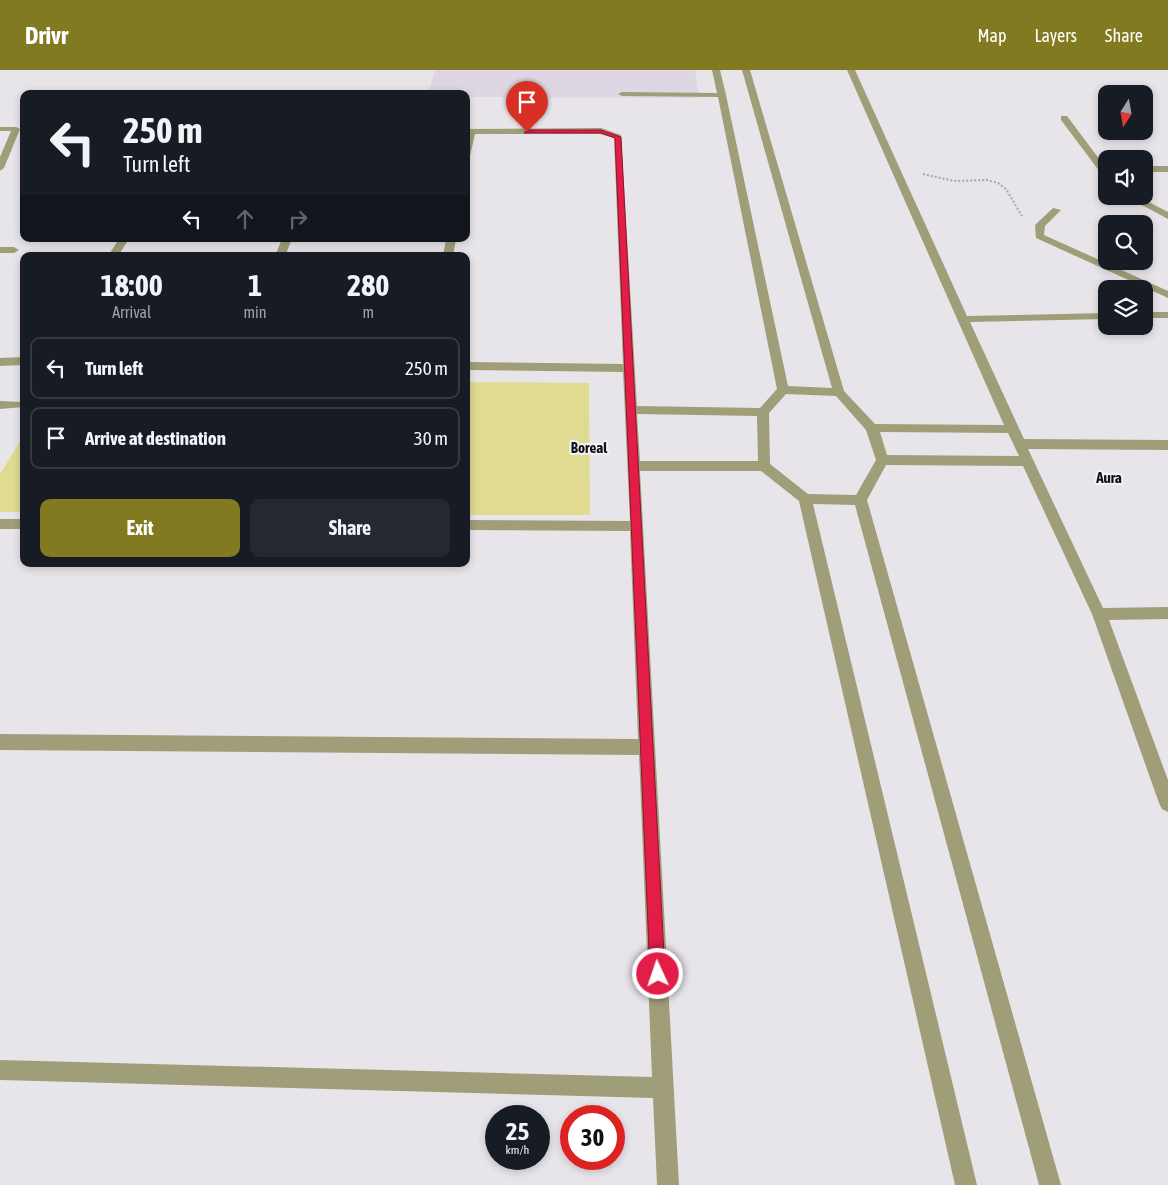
<!DOCTYPE html>
<style>
:root{--surface:#171b24;--page:#242831;--text:#f1f3f6;--muted:#9ea1a6;--line:#363941;--accent:#817a20}
body{margin:0;font-family:"Asap Condensed",sans-serif;background:var(--page);color:var(--text);height:100vh;display:flex;flex-direction:column;font-size:19px;white-space:nowrap}
*{box-sizing:border-box;margin:0}
p{font-size:16px;color:var(--muted)}
.icon{flex:none;width:28px;height:28px;fill:none;stroke:currentColor;stroke-width:2;stroke-linecap:round;stroke-linejoin:round}
.map{position:relative;flex:1;overflow:hidden}
.drawer{position:absolute;left:20px;top:182px;width:450px;height:315px;display:flex;flex-direction:column;background:var(--surface);border-radius:10px;box-shadow:0 2px 8px #0003}
.drawer>*{flex:none}
.top-card{position:absolute;left:20px;top:20px;width:450px;height:152px;border-radius:10px;box-shadow:0 2px 8px #0003;background:#171b24;color:var(--text);overflow:hidden}
.needle{width:32px;rotate:191deg}
.buttons{position:absolute;left:1098px;top:15px;display:grid;gap:10px}
.buttons a{display:grid;place-items:center;width:55px;height:55px;border-radius:10px;background:var(--surface);box-shadow:0 2px 8px #0003;font-size:25px}
.speed{position:absolute;left:485px;top:1035px;display:flex;gap:10px;font-size:25px;font-weight:700;text-align:center}
.speed>*{display:grid;place-content:center;width:65px;height:65px;border-radius:50%;background:var(--surface);box-shadow:0 2px 8px #0003;line-height:1}
.speed small{font-size:12px;font-weight:400}
.speed .limit{border:8px solid #d22;background:#fff;color:#111}
.pin{position:absolute;display:grid;place-items:center;width:42px;height:42px;color:#fff;margin:-51px -21px;border-radius:50% 50% 50% 0;rotate:-45deg;box-shadow:0 0 5px #0007}
.pin .icon{rotate:45deg}
.me{position:absolute;width:55px;margin:-28px;rotate:357deg;stroke-linejoin:round;filter:drop-shadow(0 0 4px #0008)}
.turn{display:flex;align-items:center;gap:18px;height:105px;padding:0 20px;font-size:22px}
.turn .icon{width:65px;height:65px;stroke-width:2.5}
.turn b{display:block;font-size:35px;line-height:42px}
.lanes{display:flex;align-items:center;height:48px;padding:0 20px;background:#0003;justify-content:center;gap:25px;direction:ltr}
.lanes .off{opacity:.35}
.eta{display:flex;justify-content:space-evenly;align-items:center;height:85px;text-align:center}
.eta b{font-size:30px;font-weight:700;line-height:35px}
.cta{display:flex;gap:10px;margin-top:auto;padding:10px 20px}
.cta a{flex:1;height:58px;border-radius:10px;background:var(--accent);color:#fff;font-size:20px;font-weight:700;line-height:58px;text-align:center}
.cta a+a{background:var(--page);color:var(--text)}
ul{padding:0;list-style:none}
li{display:flex;align-items:center;gap:15px;height:62px;margin:0 10px 8px;padding:0 10px;border:2px solid var(--line);border-radius:10px}
li div{flex:1}
li b{display:block;font-size:19px}
li em{font-style:normal}
header{display:flex;align-items:center;gap:30px;box-sizing:border-box;height:70px;padding:0 25px;background:var(--accent);color:#fff}
header strong{font-size:24px}
nav{display:flex;gap:28px;margin-inline-start:auto;font-size:18px}
.map>svg:first-child{display:block}
.built{fill:#ded7e3}
.green{fill:#e0db91}
.lines{fill:none;stroke-linecap:round;stroke-linejoin:round}
.path{stroke:#a7a5a9;stroke-width:2;stroke-dasharray:2 2;stroke-linecap:butt}
.minor{fill:#a09e78;fill-rule:evenodd}
.route{fill:#e11d48;stroke:#92132f}
.labels{text-anchor:middle;dominant-baseline:central;stroke-width:4;stroke-linejoin:round;paint-order:stroke}
.neighbourhood-label{font-size:15px;font-weight:bold;fill:#121113;stroke:#f5f2f7}
</style>
<header>
<strong>Drivr</strong>
<nav><a>Map</a><a>Layers</a><a>Share</a></nav>
</header>
<div class="map">
<svg width="1168" height="1115" viewBox="0 0 1168 1115">
<rect width="100%" height="100%" fill="#e8e5ea"/>
<path class="built" d="M435,0H695L699,28L466,27V24H428Z"/>
<path class="green" d="M466,312L589,313L590,445H466Z
M24,365V442H0V404Z"/>
<g class="lines">
<path class="path" d="M923,104L954,111L987,110L998,113L1006,119L1022,146"/>
<path class="minor" d="M712,0H720L726,25L788,316L832,318L742,0H750L844,321L875,354L1004,355L847,0H855L967,246L1106,243V249L970,252L1024,369L1168,370V380L1028,379L1103,538L1168,537V549L1109,550L1168,710V742L1162,739L1159,733L1092,544L1023,396L886,395L867,430L1061,1115H1039L855,435L813,434L977,1115H955L799,431L761,401H640L679,1115H657L653,1028L0,1010V990L652,1007L639,685L0,680V664L638,669L630,461L466,460V450L630,451L623,302L466,300V292L623,294L614,68L600,64H475L470,86L466,89V59L601,58L621,65L637,336L760,338L777,319L718,27L622,26L618,24L622,22L717,23ZM786,324L836,326L866,360L876,390L856,425L808,424L770,394L769,343ZM637,344L757,346L758,391H640ZM880,362L1008,363L1019,386L887,385Z
M1061,46H1067L1106,98V107L1103,106L1061,50Z
M0,57H16L20,59L4,98L0,101V87L11,61H0Z
M1144,96H1168V102H1144Z
M1125,126H1137L1168,142V149Z
M1053,138L1061,140L1045,156L1044,165L1168,221V228L1036,168L1035,155Z
M119,169H129L118,186H108Z
M282,169H292L285,186H275Z
M446,169H456L453,186H443Z
M0,177H14L19,180L14,183H0Z
M1144,242H1168V248H1144Z
M24,287V295L0,296V288Z
M0,331L23,332L24,337L0,339Z
M0,449H24V459H0Z"/>
</g>
<path class="route" d="M527,60H601L621,67L665,904L663,910L658,912L652,910L650,904L615,68L601,63H524Z"/>
<g class="labels">
<g class="neighbourhood-label">
<text x="589" y="377">Boreal</text>
<text x="1109" y="407">Aura</text>
</g>
</g>
</svg>
<div class="buttons">
<a><svg class="needle" viewBox="-14 -14 28 28"><path d="M0-13l5 13h-10z" fill="#e53935"/><path d="M0 13l5-13h-10z" fill="#9ea1a6"/></svg></a>
<a><svg class="icon" aria-label="sound" viewBox="0 0 24 24"><path d="M4 9h4l5-4v14l-5-4H4zM17 9q2 3 0 6"/></svg></a>
<a><svg class="icon" aria-label="search" viewBox="0 0 24 24"><circle cx="10" cy="10" r="6"/><path d="M15 15l6 6"/></svg></a>
<a><svg class="icon" aria-label="layers" viewBox="0 0 24 24"><path d="M12 4l9 5-9 5-9-5zM3 14l9 5 9-5"/></svg></a>
</div>
<div class="speed"><div>25<small>km/h</small></div><div class="limit">30</div></div>
<div class="pin" style="left:527px;top:62px;background:#d93025"><svg class="icon" aria-label="arrive" viewBox="0 0 24 24"><path d="M6 21V4h12l-3 4 3 4H6"/></svg></div>
<svg class="me" style="left:658px;top:904px" viewBox="-20 -20 40 40"><circle r="17" fill="#e11d48" stroke="#fff" stroke-width="3"/><path d="M0-11L8 9 0 5-8 9z" fill="#fff"/></svg>
<div class="top-card">
<div class="turn"><svg class="icon" aria-label="left" viewBox="0 0 24 24"><path d="M17 20v-9H6M10 6l-5 5 5 5"/></svg><div><b>250 m</b>Turn left</div></div>
<div class="lanes"><svg class="icon" aria-label="left" viewBox="0 0 24 24"><path d="M17 20v-9H6M10 6l-5 5 5 5"/></svg><svg class="icon off" aria-label="ahead" viewBox="0 0 24 24"><path d="M12 20V5M6 11l6-6 6 6"/></svg><svg class="icon off" aria-label="right" viewBox="0 0 24 24"><path d="M7 20v-9h11M14 6l5 5-5 5"/></svg></div>
</div>
<section class="drawer">
<div class="eta">
<div><b>18:00</b><p>Arrival</p></div>
<div><b>1</b><p>min</p></div>
<div><b>280</b><p>m</p></div>
</div>
<ul>
<li><svg class="icon" aria-label="left" viewBox="0 0 24 24"><path d="M17 20v-9H6M10 6l-5 5 5 5"/></svg><div><b>Turn left</b></div><em>250 m</em></li>
<li><svg class="icon" aria-label="arrive" viewBox="0 0 24 24"><path d="M6 21V4h12l-3 4 3 4H6"/></svg><div><b>Arrive at destination</b></div><em>30 m</em></li>
</ul>
<div class="cta"><a>Exit</a><a>Share</a></div>
</section>
</div>
